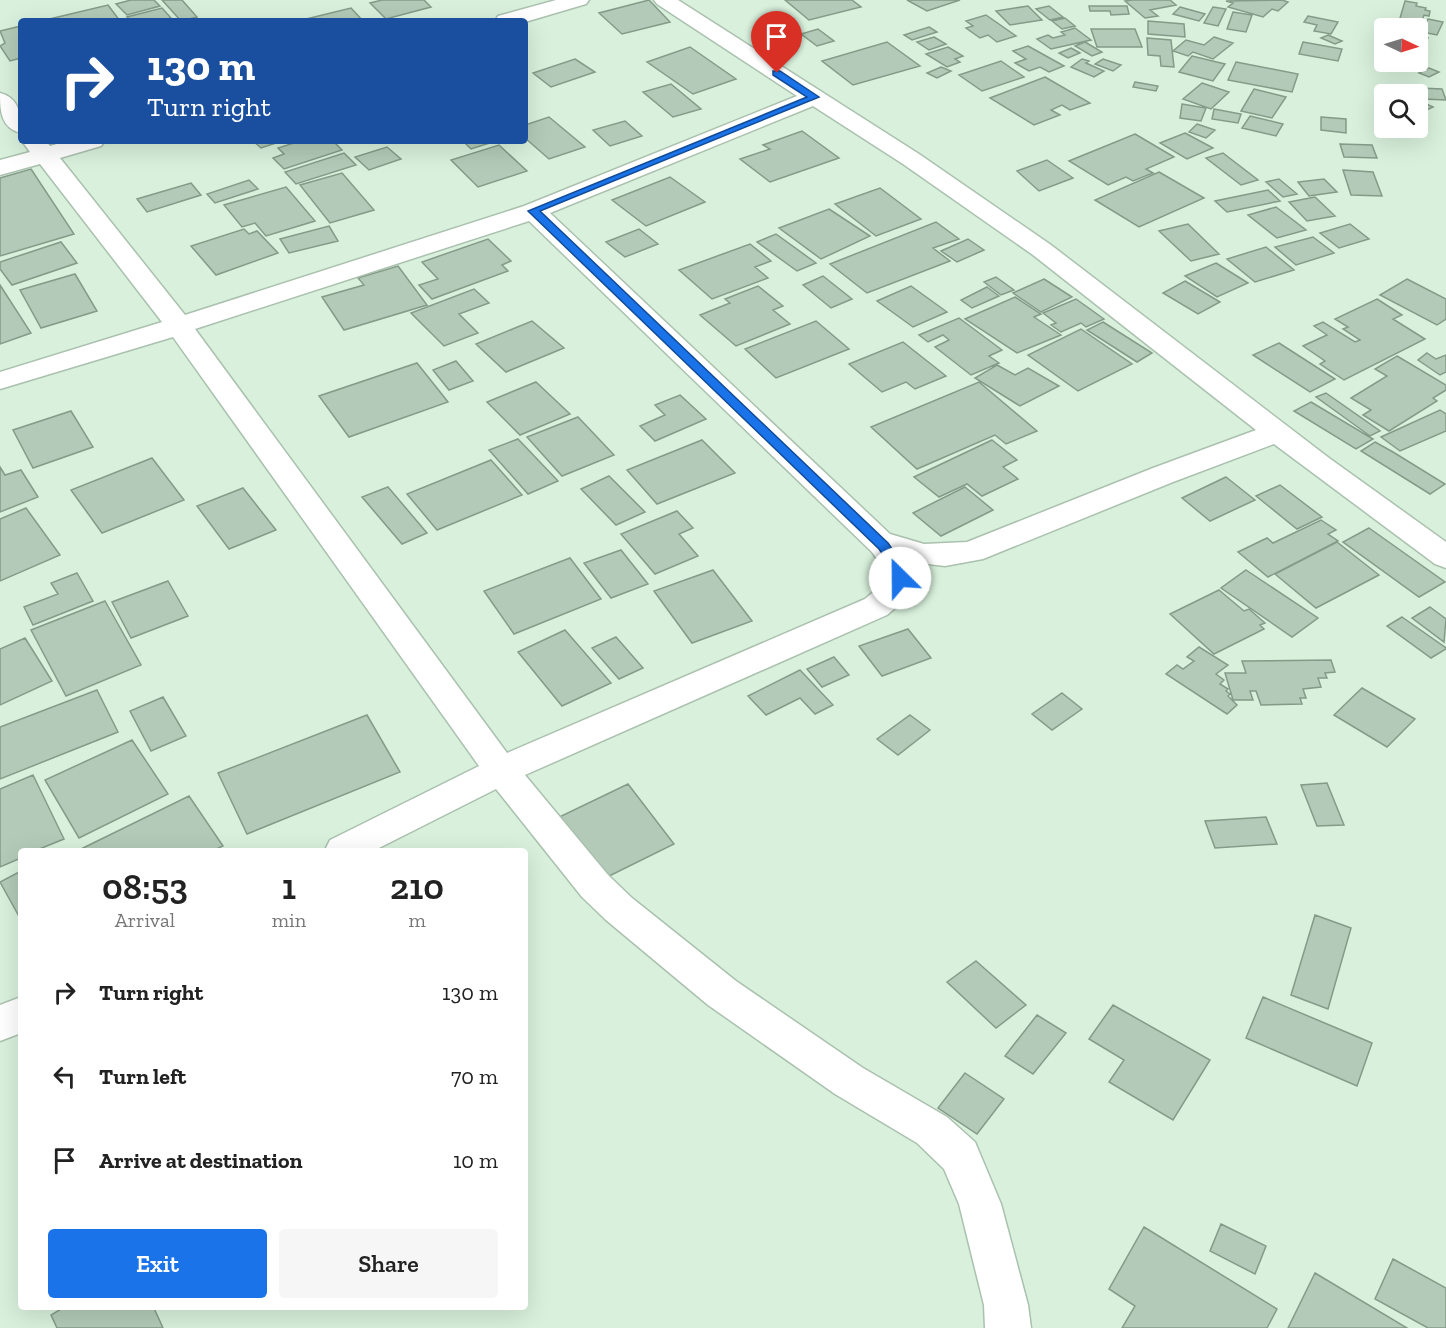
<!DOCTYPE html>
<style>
:root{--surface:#fff;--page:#f6f6f6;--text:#222;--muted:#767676;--accent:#1a73e8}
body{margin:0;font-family:"Zilla Slab",serif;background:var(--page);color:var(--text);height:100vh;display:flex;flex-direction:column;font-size:22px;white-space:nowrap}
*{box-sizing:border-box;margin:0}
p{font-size:20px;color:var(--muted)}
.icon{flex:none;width:33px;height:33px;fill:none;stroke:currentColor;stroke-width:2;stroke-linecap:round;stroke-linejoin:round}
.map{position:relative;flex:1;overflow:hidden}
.side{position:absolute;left:18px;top:848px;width:510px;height:462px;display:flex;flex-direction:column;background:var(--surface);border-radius:6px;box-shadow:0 6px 24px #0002}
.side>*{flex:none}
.guide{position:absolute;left:18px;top:18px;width:510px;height:126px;border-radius:6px;box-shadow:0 6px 24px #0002;background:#1a4fa0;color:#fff;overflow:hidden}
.needle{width:39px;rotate:94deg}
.fabs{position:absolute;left:1374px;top:18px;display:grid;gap:12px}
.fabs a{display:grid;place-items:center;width:54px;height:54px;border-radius:6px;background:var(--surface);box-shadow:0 6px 24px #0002;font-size:30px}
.pin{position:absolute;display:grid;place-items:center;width:51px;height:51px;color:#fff;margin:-62px -26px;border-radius:50% 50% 50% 0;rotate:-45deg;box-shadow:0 0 6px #0007}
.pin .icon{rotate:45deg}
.me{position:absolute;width:66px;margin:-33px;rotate:337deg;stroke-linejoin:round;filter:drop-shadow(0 0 4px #0008)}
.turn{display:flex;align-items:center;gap:21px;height:126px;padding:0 30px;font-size:27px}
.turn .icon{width:78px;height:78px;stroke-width:2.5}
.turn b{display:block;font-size:42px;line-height:51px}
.eta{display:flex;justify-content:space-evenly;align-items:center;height:102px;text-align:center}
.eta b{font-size:36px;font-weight:600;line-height:42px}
.button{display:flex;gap:12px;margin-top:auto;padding:12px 30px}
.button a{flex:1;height:69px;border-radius:6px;background:var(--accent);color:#fff;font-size:24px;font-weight:600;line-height:69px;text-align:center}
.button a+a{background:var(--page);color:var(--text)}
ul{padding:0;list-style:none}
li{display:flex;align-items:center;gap:18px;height:84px;padding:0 30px}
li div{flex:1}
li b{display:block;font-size:22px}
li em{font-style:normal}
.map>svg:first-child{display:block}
.building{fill:#b2cab7;stroke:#849b88;stroke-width:1.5}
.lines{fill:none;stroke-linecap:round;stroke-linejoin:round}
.street-casing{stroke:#aac1ae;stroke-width:3}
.street{fill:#fff;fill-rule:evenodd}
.route{fill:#1a73e8;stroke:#114b97;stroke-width:1.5}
</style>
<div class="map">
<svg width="1446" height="1328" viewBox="0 0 1446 1328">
<rect width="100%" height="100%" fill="#d8f0dc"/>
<path class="building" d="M131,0H154L160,6L127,15L116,4Z
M162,0H182L197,17L181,21Z
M382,0H424L431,7L386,19L370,3Z
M649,0L670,22L622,34L599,13Z
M785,0H852L861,7L809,20Z
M907,0H960L927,11Z
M1132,0H1170L1176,5L1150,10L1158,16L1145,18L1125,1Z
M1282,0L1288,2L1278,11L1272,9L1263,17L1228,7L1233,3L1226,1Z
M1405,1L1417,3L1416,6L1426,8L1425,10L1430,11L1429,16L1424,15L1420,29L1398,25Z
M108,5L120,21H41Z
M1028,6L1042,20L1010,25L996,11Z
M1049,6L1063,17L1050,20L1036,9Z
M1089,6H1127L1129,14L1111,15L1110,11H1090Z
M1180,7L1205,14L1199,21L1173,14Z
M1213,7L1226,9L1218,26L1204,23Z
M162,8L171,18L159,21H131L127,17Z
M351,8L363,21L302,20Z
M1233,12L1252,15L1246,32L1227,29Z
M986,15L1016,36L997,42L988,35L980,38L966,28L973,26L966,21Z
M1308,16L1338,22L1331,34L1314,31L1317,25L1304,22Z
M1065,18L1075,26L1062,29L1052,21Z
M1428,19L1443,22L1437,35L1422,32Z
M1148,21L1184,24L1185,37L1148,34Z
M21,26V52L19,53L21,58L10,61L0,46L5,43L0,31Z
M929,27L937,32L912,40L904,35Z
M1075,28L1091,40L1051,49L1037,39L1048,35L1053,38L1065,35L1061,32Z
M818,29L834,41L817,46L801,34Z
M1091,29H1135L1142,47H1097Z
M1328,35L1342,41L1335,44L1321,38Z
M1418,35L1428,38L1419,52H1418Z
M934,37L946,44L929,50L917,42Z
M1214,37L1233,43L1213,59L1193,52L1188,56L1173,51L1186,40L1204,45Z
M1147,38L1171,40L1174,67L1161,66L1160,56L1148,55Z
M887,42L920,66L853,85L822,61Z
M1085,42L1102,52L1092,56L1075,46Z
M1303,42L1342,49L1338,61L1299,54Z
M1028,46L1064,66L1049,72L1040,67L1029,71L1015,63L1026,59L1013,51Z
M690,47L736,79L693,94L647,62Z
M948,47L963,56L955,59L960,62L947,67L926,54Z
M1071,48L1080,53L1068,58L1059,53Z
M1192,56L1225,64L1213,81L1179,72Z
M575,59L595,72L551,87L533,73Z
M1082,59L1089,61L1086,63L1104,71L1094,77L1071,67Z
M1103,59L1121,65L1113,71L1095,64Z
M1001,61L1024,77L982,91L959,75Z
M1236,62L1298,74L1292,92L1228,80Z
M941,67L951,71L937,78L927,73Z
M1429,68L1439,72L1429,77L1419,73Z
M1045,77L1090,103L1070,110L1062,105L1051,110L1060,115L1034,125L990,98Z
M1135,82L1158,86L1156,91L1133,87Z
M1202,83L1229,92L1211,109L1183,99Z
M671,84L701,109L673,117L643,92Z
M1420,88L1442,89L1446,100L1423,99Z
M1254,89L1286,97L1272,118L1241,111Z
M1418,100L1433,107L1418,114Z
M1182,104L1206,108L1201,121L1180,118Z
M1214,109L1241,114L1238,123L1212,119Z
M1250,116L1283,124L1276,136L1242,128Z
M549,117L585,147L549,159L525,138V125Z
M1321,117L1346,119V133L1321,130Z
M625,121L642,136L610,146L593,130Z
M1197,124L1215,130L1206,138L1189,132Z
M802,131L839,158L770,182L740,159L770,149L763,145Z
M1185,133L1213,148L1187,159L1160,143Z
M1135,134L1174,157L1146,169L1153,173L1133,181L1126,177L1108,185L1069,161Z
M253,141H282L261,148Z
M300,141H333L342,150L284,169L273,158L284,154L278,148Z
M463,141H496L471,149Z
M1340,144L1372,145L1377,158L1344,157Z
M499,145L527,171L478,187L451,160Z
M387,147L401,159L369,170L355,157Z
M344,153L356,165L296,184L285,172Z
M1223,153L1258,180L1241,185L1206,158Z
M1047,160L1073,178L1039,191L1017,171Z
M31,169L74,234L0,256V178Z
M1343,170L1373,172L1382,196L1351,195Z
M1159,172L1204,198L1139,227L1095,200Z
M342,173L374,210L330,223L300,185Z
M670,177L705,202L646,226L612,200Z
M1279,179L1297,194L1283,197L1266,182Z
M1324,179L1337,192L1309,196L1298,182Z
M249,180L258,189L215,203L207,194Z
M191,183L201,195L147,212L137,199Z
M286,187L315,221L266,236L255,223L242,227L224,205Z
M880,188L921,219L876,236L835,204Z
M1268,190L1280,201L1227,212L1215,201Z
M1315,197L1335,216L1307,221L1289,202Z
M1276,207L1306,230L1277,238L1248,215Z
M829,209L870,236L821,259L779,228Z
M936,222L959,239L933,248L950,261L867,293L830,264Z
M1188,224L1219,254L1191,261L1159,231Z
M1350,224L1369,239L1339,248L1320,233Z
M329,226L338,241L289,253L280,239Z
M244,229L249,234L257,231L278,253L216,275L191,246Z
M639,229L658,244L625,257L606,242Z
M776,234L816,263L797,271L757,242Z
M1313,237L1334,253L1296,265L1275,247Z
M488,239L511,261L502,265L508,271L432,299L419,285L438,279L422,262Z
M968,239L984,250L957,262L941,251Z
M61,242L77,263L12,285L0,269V262Z
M750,244L771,261L755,267L768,278L712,299L679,270Z
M1266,247L1294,270L1255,282L1227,259Z
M1216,263L1248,283L1217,297L1185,276Z
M398,266L427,305L344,330L322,297L364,285L358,278Z
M75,274L97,311L41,328L20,290Z
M823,276L852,299L831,308L803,285Z
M996,277L1014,290L1001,295L984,282Z
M1044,279L1072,297L1041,312L1013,293Z
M1407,279L1446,299V319L1437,325L1380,295Z
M1185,281L1220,302L1198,314L1163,293Z
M0,285L31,333L0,344Z
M758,286L783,306L773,310L790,324L736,346L700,315L730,303L725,299Z
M911,286L947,312L913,327L877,301Z
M987,287L999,296L972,308L961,300Z
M474,289L489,303L459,314L478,333L444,346L411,313Z
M1015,297L1041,314L1034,317L1061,335L1017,353L965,319Z
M1076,299L1104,319L1086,327L1081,323L1061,332L1051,325L1056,323L1043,313Z
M1377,299L1402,315L1393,319L1425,339L1344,380L1320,364L1325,361L1303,346L1327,335L1314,326L1323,322L1355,342L1360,340L1343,329L1348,327L1335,319Z
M959,318L1002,350L989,356L999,363L971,375L935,347L949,340L943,335L928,342L919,335Z
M532,321L564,348L506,372L476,344Z
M816,321L849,349L776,378L745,349Z
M1103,322L1152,353L1137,362L1087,330Z
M1081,329L1132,364L1078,391L1028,355Z
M903,342L946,376L915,389L906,382L882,392L849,364Z
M1279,343L1335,379L1310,392L1253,355Z
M1427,353L1436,359L1446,355V372L1440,375L1418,360Z
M1397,356L1446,385V390L1433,398L1437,401L1389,431L1363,415L1371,410L1351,398L1387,376L1375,369Z
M456,361L473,381L449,390L433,370Z
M417,363L448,402L349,437L319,396Z
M997,365L1015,375L1028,368L1059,386L1020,406L975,378Z
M536,382L570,414L520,435L487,402Z
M979,382L1037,431L1006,444L995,435L917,469L871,427Z
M1326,393L1380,431L1370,436L1316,397Z
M680,395L706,419L655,441L640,426L665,415L655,405Z
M1311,402L1373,439L1356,449L1294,411Z
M1440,410L1446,414V431L1400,451L1381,437Z
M71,411L93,447L33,468L13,430Z
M578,417L614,455L562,476L527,437Z
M518,439L558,481L528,494L489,450Z
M702,440L735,473L657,504L627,470Z
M992,440L1017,460L1003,467L1018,479L982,496L967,484L939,497L914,477Z
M1375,442L1393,452L1445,484L1430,494L1361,451Z
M152,458L184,500L102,533L71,490Z
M491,460L522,495L437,530L407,494Z
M0,467L5,475L21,470L38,497L0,512Z
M609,476L645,512L616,525L581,489Z
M1226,477L1255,500L1210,521L1182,498Z
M1280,485L1322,517L1297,529L1256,496Z
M388,487L427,533L402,544L362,497Z
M965,487L993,510L941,536L913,513Z
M243,488L276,530L229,549L197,506Z
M26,508L60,555L0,581V519Z
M677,511L693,528L679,534L698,556L655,574L621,534Z
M1321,520L1336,530L1328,534L1338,541L1268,577L1238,552L1267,538L1273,543Z
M1369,528L1445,582L1419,597L1343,542Z
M1337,542L1379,575L1316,608L1275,574Z
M621,550L648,584L611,598L584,563Z
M570,558L601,599L514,634L484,591Z
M713,570L752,621L692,643L654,591Z
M1246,570L1318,618L1292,637L1221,588Z
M77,573L93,601L33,625L24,607L58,594L51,583Z
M168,581L188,616L131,638L112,602Z
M1219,590L1244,611L1249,609L1265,623L1260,625L1264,629L1214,654L1170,614Z
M105,601L141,665L66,696L31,630Z
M1430,607L1446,619L1444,642L1412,618Z
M1402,617L1446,648V649L1431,658L1387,626Z
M908,629L931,658L882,676L859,646Z
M565,630L611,683L562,706L518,652Z
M616,637L643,668L619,679L592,648Z
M25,638L52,681L0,705V649Z
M1199,647L1228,665L1216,674L1224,680L1220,684L1228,689L1226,691L1230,694L1228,696L1237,705L1227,714L1166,674L1177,665L1183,669L1194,661L1187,657Z
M834,657L849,675L822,687L807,669Z
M1331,660L1335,672L1325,673L1327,678H1318L1321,687L1303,689L1306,698H1300L1302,704L1261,705L1256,691H1250L1253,700H1233L1225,673H1246L1242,661Z
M800,670L833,705L815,714L800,698L766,715L748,696Z
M1362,688L1415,719L1387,747L1334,715Z
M97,690L118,732L0,779V727Z
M1062,693L1082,709L1052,730L1032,714Z
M163,697L186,736L151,751L130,711Z
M367,715L400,772L247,834L218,773Z
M910,715L930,730L898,755L877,739Z
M132,740L168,794L79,838L45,780Z
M33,775L64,839L37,850H21V858L0,867V789Z
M1327,783L1344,825L1317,826L1301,785Z
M628,784L674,844L595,883L551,821Z
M189,796L223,846L214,850H79Z
M1266,817L1277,844L1215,848L1205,821Z
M21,871V920L0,882Z
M1315,915L1351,928L1328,1009L1291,995Z
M976,961L1026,1005L996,1028L947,982Z
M1263,997L1372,1043L1357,1086L1246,1038Z
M1113,1005L1210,1060L1173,1120L1109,1082L1124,1060L1089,1039Z
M1037,1015L1066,1033L1033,1074L1005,1056Z
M965,1073L1004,1099L977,1134L938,1108Z
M1221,1224L1266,1246L1255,1274L1210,1251Z
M1144,1227L1277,1309L1267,1328H1122L1135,1306L1109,1289Z
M1393,1259L1446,1288V1328H1428L1375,1299Z
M1315,1273L1407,1328H1288Z
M66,1306H153L163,1328H57L51,1315Z"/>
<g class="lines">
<defs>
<path id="street" d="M556,0H589L586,4L525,22L495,21L498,16Z
M654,0H678L919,154L1051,245L1329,458L1446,542V568L1435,564L1274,444L1173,482L983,559L945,566L910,562C921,585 904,601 887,615L525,775L608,875L632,898L736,981L863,1068L947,1117L975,1142L1001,1204L1028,1305L1031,1328H985L984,1305L959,1204L944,1169L917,1143L835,1094L708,1005L606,920L582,897L496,789L375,850H325L330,840L479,766L173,337L0,389V372L162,322L40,164L0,175V160L30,152L22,141H46L50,146L67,141H105L101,146L60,158L185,315L524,206L797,96L657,4ZM813,106L903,164L1033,255L1256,430L1153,468L967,542L924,544L890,534L550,213ZM529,221L872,552C889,575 886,583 865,599L507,753L195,329Z
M0,93C20,98 21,116 21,133C1,128 0,111 0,93Z
M21,997V1033L0,1041V1005Z"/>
</defs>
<use href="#street" class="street-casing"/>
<use href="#street" class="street"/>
</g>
<path class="route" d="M773,71H780L819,97L540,211L888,543L906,569V578L900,583L895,582L893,569L879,549L528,211L807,97L773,75Z"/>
</svg>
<div class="fabs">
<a><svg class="needle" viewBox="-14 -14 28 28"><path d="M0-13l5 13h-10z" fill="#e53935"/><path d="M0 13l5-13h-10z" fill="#767676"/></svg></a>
<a><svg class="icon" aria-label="search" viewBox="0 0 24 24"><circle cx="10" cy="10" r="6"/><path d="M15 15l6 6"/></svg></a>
</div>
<div class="pin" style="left:777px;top:73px;background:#d93025"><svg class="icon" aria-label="arrive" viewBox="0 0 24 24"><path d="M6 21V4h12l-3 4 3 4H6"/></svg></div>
<svg class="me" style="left:900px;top:578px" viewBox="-20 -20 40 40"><circle r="19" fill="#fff"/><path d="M0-13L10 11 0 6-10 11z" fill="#1a73e8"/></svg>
<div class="guide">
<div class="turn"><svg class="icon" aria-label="right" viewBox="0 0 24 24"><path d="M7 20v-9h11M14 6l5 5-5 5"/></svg><div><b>130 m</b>Turn right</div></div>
</div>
<section class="side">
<div class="eta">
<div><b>08:53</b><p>Arrival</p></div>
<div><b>1</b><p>min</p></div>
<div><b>210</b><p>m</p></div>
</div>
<ul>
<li><svg class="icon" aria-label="right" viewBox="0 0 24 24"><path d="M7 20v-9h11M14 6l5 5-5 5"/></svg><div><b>Turn right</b></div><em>130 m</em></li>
<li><svg class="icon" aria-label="left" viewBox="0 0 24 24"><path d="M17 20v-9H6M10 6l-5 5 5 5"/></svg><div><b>Turn left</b></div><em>70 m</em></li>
<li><svg class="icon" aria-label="arrive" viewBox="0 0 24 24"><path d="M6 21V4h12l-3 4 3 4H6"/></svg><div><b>Arrive at destination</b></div><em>10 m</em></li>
</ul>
<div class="button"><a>Exit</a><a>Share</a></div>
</section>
</div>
